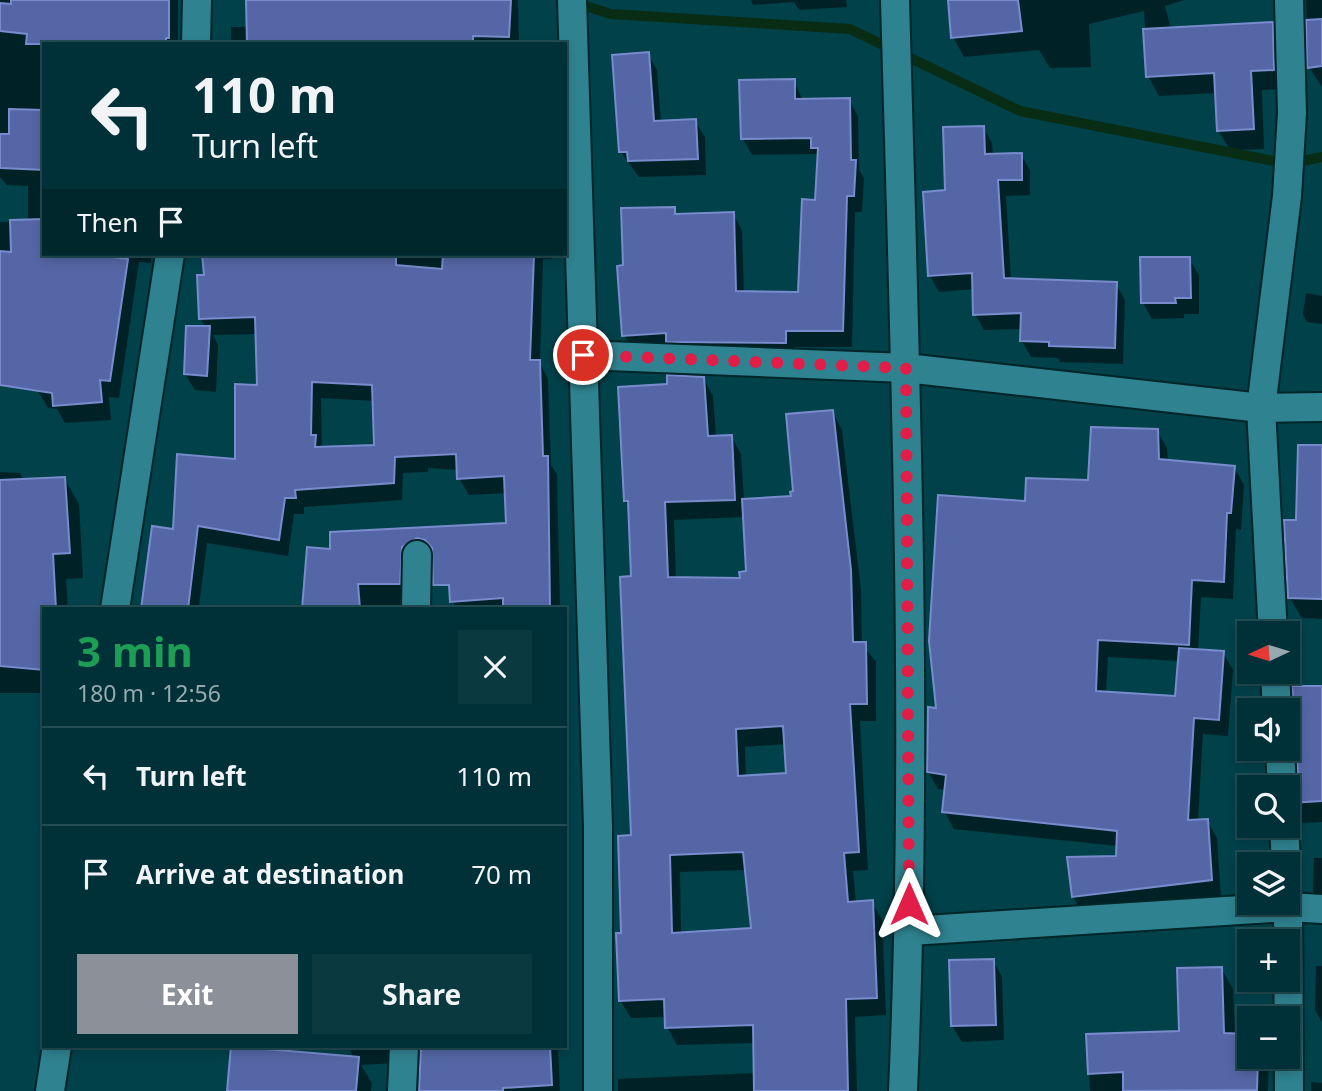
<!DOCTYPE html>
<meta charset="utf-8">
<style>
:root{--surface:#003138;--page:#0a3940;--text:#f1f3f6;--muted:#95a9ae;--line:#224c53;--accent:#8c9099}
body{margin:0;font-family:"Noto Sans",sans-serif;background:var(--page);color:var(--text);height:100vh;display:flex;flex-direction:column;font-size:26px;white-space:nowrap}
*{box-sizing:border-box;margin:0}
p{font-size:23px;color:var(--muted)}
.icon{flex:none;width:38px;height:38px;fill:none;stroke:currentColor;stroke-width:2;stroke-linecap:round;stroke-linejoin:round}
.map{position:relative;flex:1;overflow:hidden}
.details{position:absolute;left:42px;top:607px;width:525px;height:441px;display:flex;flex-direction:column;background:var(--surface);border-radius:0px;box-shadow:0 4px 10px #0003,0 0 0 2px var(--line)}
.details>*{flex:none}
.hud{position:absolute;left:42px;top:42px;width:525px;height:214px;border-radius:0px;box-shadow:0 4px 10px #0003,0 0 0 2px var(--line);background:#003138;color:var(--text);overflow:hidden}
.needle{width:46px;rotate:266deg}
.tools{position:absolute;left:1237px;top:621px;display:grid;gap:14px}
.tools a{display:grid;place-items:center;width:63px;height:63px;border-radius:0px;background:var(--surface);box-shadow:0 4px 10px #0003,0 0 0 2px var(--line);font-size:35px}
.pin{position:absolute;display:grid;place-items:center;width:60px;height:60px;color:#fff;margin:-30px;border:4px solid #fff;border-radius:50%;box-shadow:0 2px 7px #0007}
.me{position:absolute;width:77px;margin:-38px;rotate:0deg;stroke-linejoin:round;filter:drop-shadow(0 0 5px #0008)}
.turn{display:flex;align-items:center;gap:24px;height:147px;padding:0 35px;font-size:32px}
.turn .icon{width:91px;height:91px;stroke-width:2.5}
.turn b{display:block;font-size:49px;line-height:60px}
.then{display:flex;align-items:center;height:66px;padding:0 35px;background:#0003;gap:14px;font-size:26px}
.round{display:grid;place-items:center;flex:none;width:74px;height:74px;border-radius:0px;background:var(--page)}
.head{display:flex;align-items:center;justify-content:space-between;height:119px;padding:0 35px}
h1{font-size:42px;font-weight:700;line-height:52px;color:#1e9e55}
.primary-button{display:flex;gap:14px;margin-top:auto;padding:14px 35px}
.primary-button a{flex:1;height:80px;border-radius:0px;background:var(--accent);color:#fff;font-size:28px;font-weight:700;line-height:80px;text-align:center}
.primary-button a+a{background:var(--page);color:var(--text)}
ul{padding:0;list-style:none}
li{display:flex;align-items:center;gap:21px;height:98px;padding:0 35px;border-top:2px solid var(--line)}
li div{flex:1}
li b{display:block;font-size:26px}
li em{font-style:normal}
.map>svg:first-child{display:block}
.shadow{fill:#0007;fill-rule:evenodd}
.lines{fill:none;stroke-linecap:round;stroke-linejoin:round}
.stream{stroke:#082d14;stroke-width:10}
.building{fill:#5466a5;stroke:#788ccd;stroke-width:2;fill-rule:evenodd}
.minor-casing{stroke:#02252a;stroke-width:32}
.minor{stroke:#2f828f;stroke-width:28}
.route{stroke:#e11d48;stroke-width:12;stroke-dasharray:0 21.6}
</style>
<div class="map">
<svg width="1322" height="1091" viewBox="0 0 1322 1091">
<rect width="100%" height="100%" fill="#00414a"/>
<path class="shadow" d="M0,0H178V44H44V254H151V263L139,262L119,398L109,397L111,420L65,423L57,409L48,408L38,391L0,383V222L28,221V186L7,185L0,177Z
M247,0H518L519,44H231V27H248Z
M751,0H846L847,7L799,10L794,2L753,5Z
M949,0H1184L1165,6L1171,29L1272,23L1283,43L1285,89L1262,90L1264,149L1230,150L1218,130L1217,93L1159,96L1148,76L1144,11L1089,24L1091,67L1050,68L1039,50L964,57L953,37Z
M1306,0H1322V87L1309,67Z
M648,54L657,70L661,122L695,121L705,137L706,175L639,177L621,152Z
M794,81L803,101L849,100L858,116L859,170L864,178L862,212H855L852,347H794V358L633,351L624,335V267L674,209L678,215L733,214L742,230L744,293L800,294L817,201L820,158L817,154L752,155L743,139Z
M983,127L992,143L993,155H1021L1030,170V195L1006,196L1011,280L1116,284L1125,300L1123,364L1060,362L1058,358L1031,357L1022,341V329L984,330L975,314L974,289L939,292L930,276L946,192Z
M204,254H552V259H543L540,363L548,379L551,465L557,474L560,609H457L452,601L508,525L507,493L469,495L459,478L458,470L428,468V472L403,473L402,500L304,507V514H294L288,556L207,543L199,606L216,609H148L174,531L237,461L259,386L258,334L213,335L218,345L216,392L195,390L185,374L206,328L200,318ZM321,398L374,401L376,447L322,449Z
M1189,259L1199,275V314H1184V318L1152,319L1143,303Z
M1306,293L1322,296V324L1307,322L1303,314Z
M703,378L713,396L716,437L731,436L741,454L744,500L793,497L832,411L842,430L861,590L862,644L876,662V721H860L868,870L853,871L856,903L872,902L882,920L886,1015L855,1017L857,1091H618V1079L755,1073V1043L677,1045L667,1027L666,1017L631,1018L620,1000L623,935L633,837V578L630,509L625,501L669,385ZM745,517L748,573L741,580L676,579L674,520ZM786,744L788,775L746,777L745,747ZM746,870L753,929L681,934L680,872Z
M1157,431L1167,448L1168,461L1234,467L1244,485L1241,530L1236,529L1233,599L1201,597L1198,651L1223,653L1233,670L1228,736L1203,734L1198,821H1207L1217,838L1221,897L1083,914L1073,897L1117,857L1118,846L954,829L944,811L946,790L938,789L928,772L938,710L1027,502L1090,482ZM1108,657L1179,661L1177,698L1106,693Z
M1322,447V619L1302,618L1289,597L1298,522Z
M0,472L20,473L24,481L64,478L79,504L83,578L66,579L68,609H44V693H0Z
M412,530L421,547L408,609H304L331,551ZM401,545H405L399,564Z
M1322,687V822L1303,823L1292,803L1298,797L1300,788L1299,755L1288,739V722L1294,718V688Z
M1314,858H1322V907L1313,891Z
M993,960L1002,977L1004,1040L962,1042L952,1026Z
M1316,966H1322V1022L1315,1010Z
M1221,968L1233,989L1235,1035L1250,1057H1269L1268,1091H1090L1088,1035L1181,1032Z
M348,1046H413L397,1063L361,1065L372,1083L371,1091H228L354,1059Z
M417,1046H558L560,1091H420L421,1048Z
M1311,1082L1322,1083V1091H1311Z"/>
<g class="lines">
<path class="stream" d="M576,3L611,14L850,29L1020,111L1289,164L1322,157"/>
</g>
<path class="building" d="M11,0H169V38H166V44H26L27,34L0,31V3L11,4Z
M246,0H511L509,37L473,36V44H247Z
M948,0H1018L1022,31L951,38Z
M1322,19V66L1307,68L1306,20Z
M1273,22L1274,70L1251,71L1254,129L1217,131L1214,73L1146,77L1143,29Z
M649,52L654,121L696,119L698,159L628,161L627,152H619L612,55Z
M795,79V99L850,98L851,160H856L854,196H847L843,331H786V343L666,342V333L622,336L617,266L623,265L621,208L675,207V214L734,212L736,291L798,292L802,199L815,200L818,148H811V138L741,139L739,80Z
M9,109L44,110V170L0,168V134H9Z
M984,126L985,154L1022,153V180H998L1004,278L1117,282L1115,348L1049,346V342L1020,341L1021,313L973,315L972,273L928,276L923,192L945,190L943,127Z
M44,219V254H91L128,259L110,381L100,380L102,402L53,406L52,393L0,385V251L11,252L10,220Z
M202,254H396V265L442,269L443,254H534L530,360H540L543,456H548L550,609H503V598L450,602L449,585H433L432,548L425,540L417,538L402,547L400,584H358L360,609H302L307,547L330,549V532L506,523L504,476L457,479L456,454L395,457L394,483L295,490L296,498H285L279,540L198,526L188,609H141L152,526L173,529L177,454L235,459V384L257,385L255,317L199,319L197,275H204ZM312,382L372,385L374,445L315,447L316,435H311Z
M1140,257H1190L1191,298H1175L1176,303H1141Z
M186,326H210L207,376L184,374Z
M667,375L704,377L708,436L732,435L735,500L665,502L668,577L740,578L739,572L746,571L742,499L791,496L790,492L793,491L786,414L833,410L851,570L853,642H866L867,704H850L859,852L844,853L848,902L873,900L877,998L846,999L848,1091H754L753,1025L665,1028L664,999L619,1001L616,933H621L618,836L631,835L620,577L631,576L628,501H624L618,387L667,384ZM783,726L786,773L738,776L736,729ZM743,852L751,928L672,933L670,855Z
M1091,427L1158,429L1159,459L1235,466L1231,513H1227L1224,582L1192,580L1189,645L1098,640L1096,691L1175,696L1179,648L1224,651L1219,720L1194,718L1188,820L1208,819L1212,880L1072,897L1067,857L1116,856L1117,831L942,812L946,775L927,772L928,707L936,708L929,641L938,495L1025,501L1026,478L1088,480Z
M1298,445H1322V599L1288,598L1284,520H1296Z
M65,477L70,553L53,554L56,609H44V670L0,666V480Z
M1292,686H1322V801L1289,803L1296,796L1299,787L1296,747L1288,735V722L1294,710Z
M994,959L996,1025L951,1026L949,960Z
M1222,967L1224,1033L1250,1034V1057H1258L1257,1090L1123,1091V1072L1088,1074L1086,1034L1179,1031L1177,968Z
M231,1046L359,1057L356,1091H227Z
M421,1046H550L552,1085L503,1088V1091H419Z"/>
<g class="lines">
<defs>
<path id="minor" d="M572,0L598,826V1091
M895,0C905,363 919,728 903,1091
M196,44L197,0
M583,355L906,368L1261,408L1322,407
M115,609L170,254
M416,609L417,555
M1273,634L1261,408L1287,196L1292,113L1289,0
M1275,672L1277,710
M1280,749L1282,788
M1284,826L1286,864
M1288,903L1289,1091
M910,931L1288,907L1322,909
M50,1091L57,1046
M402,1091L404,1046"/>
</defs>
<use href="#minor" class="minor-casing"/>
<use href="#minor" class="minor"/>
</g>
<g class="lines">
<path class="route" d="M583,355L906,368L909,904"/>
</g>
</svg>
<div class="tools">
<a><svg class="needle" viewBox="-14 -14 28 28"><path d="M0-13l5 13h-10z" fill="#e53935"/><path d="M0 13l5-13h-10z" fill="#95a9ae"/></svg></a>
<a><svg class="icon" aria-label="sound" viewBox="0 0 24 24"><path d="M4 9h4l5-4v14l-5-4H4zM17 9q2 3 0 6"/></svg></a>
<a><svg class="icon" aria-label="search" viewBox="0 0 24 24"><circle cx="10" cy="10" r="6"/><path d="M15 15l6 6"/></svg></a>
<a><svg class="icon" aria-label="layers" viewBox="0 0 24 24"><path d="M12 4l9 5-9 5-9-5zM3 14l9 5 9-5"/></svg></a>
<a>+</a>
<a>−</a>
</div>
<div class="pin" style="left:583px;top:355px;background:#d93025"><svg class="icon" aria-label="arrive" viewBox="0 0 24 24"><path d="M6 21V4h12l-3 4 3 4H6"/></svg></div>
<svg class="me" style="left:909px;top:904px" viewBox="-20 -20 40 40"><path d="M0-17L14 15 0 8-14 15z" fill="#e11d48" stroke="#fff" stroke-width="4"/></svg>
<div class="hud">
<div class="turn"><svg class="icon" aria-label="left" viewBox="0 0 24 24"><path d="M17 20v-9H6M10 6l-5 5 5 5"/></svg><div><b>110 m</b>Turn left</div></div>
<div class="then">Then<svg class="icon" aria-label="arrive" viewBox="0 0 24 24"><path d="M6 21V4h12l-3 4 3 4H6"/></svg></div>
</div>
<section class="details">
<div class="head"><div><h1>3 min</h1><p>180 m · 12:56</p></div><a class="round"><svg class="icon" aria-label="close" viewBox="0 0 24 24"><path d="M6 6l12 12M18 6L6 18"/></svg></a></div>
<ul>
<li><svg class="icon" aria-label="left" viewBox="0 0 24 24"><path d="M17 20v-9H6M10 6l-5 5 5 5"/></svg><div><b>Turn left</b></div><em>110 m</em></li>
<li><svg class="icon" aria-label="arrive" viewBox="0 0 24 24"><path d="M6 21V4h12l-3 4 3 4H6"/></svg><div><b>Arrive at destination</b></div><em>70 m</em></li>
</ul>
<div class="primary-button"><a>Exit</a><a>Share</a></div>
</section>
</div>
